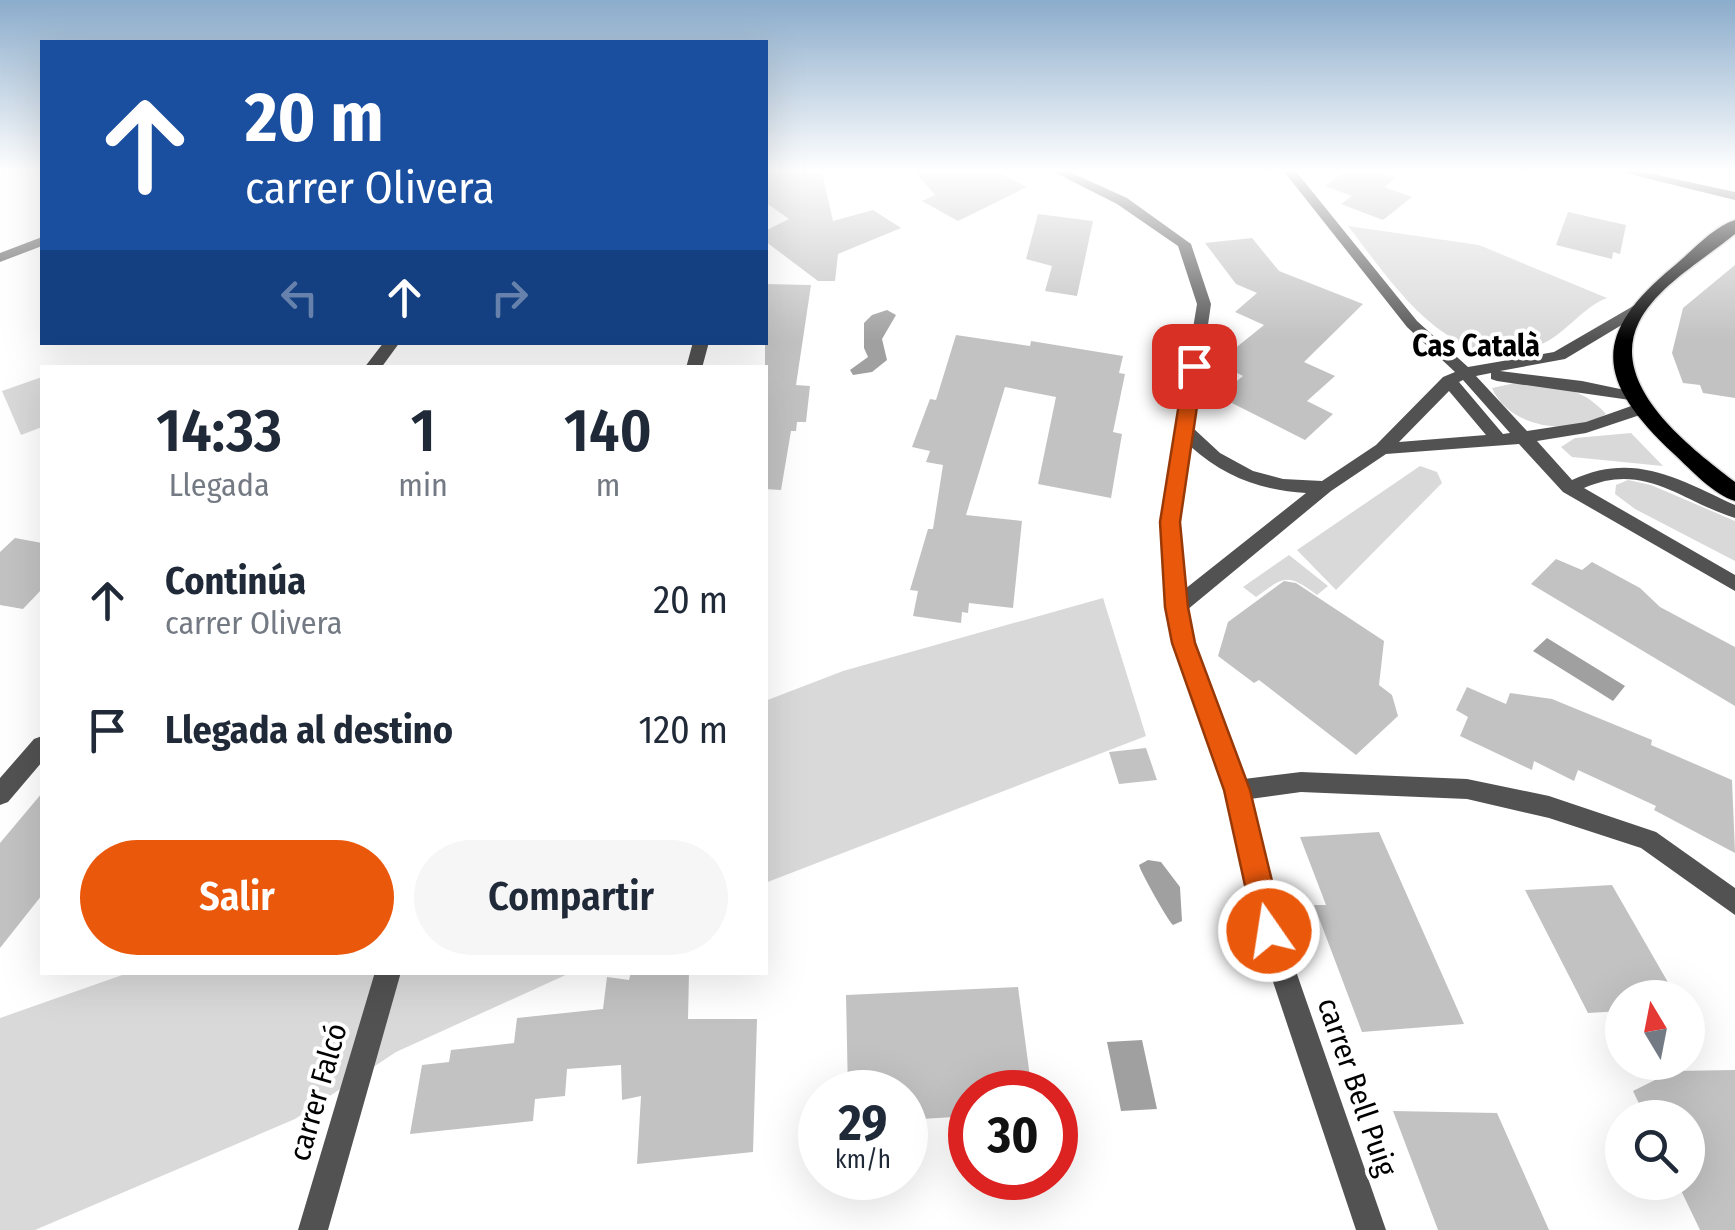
<!DOCTYPE html>
<html lang="es">
<meta charset="utf-8">
<style>
:root{--surface:#fff;--page:#f6f6f7;--text:#1f2937;--muted:#747a83;--accent:#ea580c}
body{margin:0;font-family:"Fira Sans Condensed",sans-serif;background:var(--page);color:var(--text);height:100vh;display:flex;flex-direction:column;font-size:38px;white-space:nowrap}
*{box-sizing:border-box;margin:0}
p{font-size:32px;color:var(--muted)}
.icon{flex:none;width:55px;height:55px;fill:none;stroke:currentColor;stroke-width:2;stroke-linecap:round;stroke-linejoin:round}
.map{position:relative;flex:1;overflow:hidden}
.panel{position:absolute;left:40px;top:365px;width:728px;height:610px;display:flex;flex-direction:column;background:var(--surface);border-radius:0px;box-shadow:0 10px 40px #0002}
.panel>*{flex:none}
.top-card{position:absolute;left:40px;top:40px;width:728px;height:305px;border-radius:0px;box-shadow:0 10px 40px #0002;background:#1a4fa0;color:#fff;overflow:hidden}
.needle{width:65px;rotate:350deg}
.controls{position:absolute;left:1605px;top:980px;display:grid;gap:20px}
.controls a{display:grid;place-items:center;width:100px;height:100px;border-radius:50%;background:var(--surface);box-shadow:0 10px 40px #0002;font-size:50px}
.speed{position:absolute;left:798px;top:1070px;display:flex;gap:20px;font-size:50px;font-weight:700;text-align:center}
.speed>*{display:grid;place-content:center;width:130px;height:130px;border-radius:50%;background:var(--surface);box-shadow:0 10px 40px #0002;line-height:1}
.speed small{font-size:25px;font-weight:400}
.speed .limit{border:15px solid #d22;background:#fff;color:#111}
.pin{position:absolute;display:grid;place-items:center;width:85px;height:85px;color:#fff;margin:-42px;border-radius:20px;box-shadow:0 5px 15px #0006}
.me{position:absolute;width:110px;margin:-55px;rotate:347deg;stroke-linejoin:round;filter:drop-shadow(0 0 8px #0008)}
.turn{display:flex;align-items:center;gap:35px;height:210px;padding:0 40px;font-size:45px}
.turn .icon{width:130px;height:130px;stroke-width:2.5}
.turn b{display:block;font-size:70px;line-height:85px}
.lanes{display:flex;align-items:center;height:95px;padding:0 40px;background:#0003;justify-content:center;gap:50px;direction:ltr}
.lanes .off{opacity:.35}
.eta{display:flex;justify-content:space-evenly;align-items:center;height:170px;text-align:center}
.eta b{font-size:60px;font-weight:600;line-height:70px}
.cta{display:flex;gap:20px;margin-top:auto;padding:20px 40px}
.cta a{flex:1;height:115px;border-radius:60px;background:var(--accent);color:#fff;font-size:40px;font-weight:600;line-height:115px;text-align:center}
.cta a+a{background:var(--page);color:var(--text)}
ul{padding:0;list-style:none}
li{display:flex;align-items:center;gap:30px;height:130px;padding:0 40px}
li div{flex:1}
li b{display:block;font-size:38px}
li em{font-style:normal}
.map>svg:first-child{display:block}
.green{fill:#d9d9d9}
.water{fill:#a0a0a0}
.building{fill:#c2c2c2}
.lines{fill:none;stroke-linecap:round;stroke-linejoin:round}
.primary-casing{stroke:#dbdbdb;stroke-width:3}
.street{fill:#525252;fill-rule:evenodd}
.primary{fill:#000;fill-rule:evenodd}
.route{fill:#ea580c;stroke:#983908;stroke-width:2.5}
.labels{text-anchor:middle;dominant-baseline:central;stroke-width:8;stroke-linejoin:round;paint-order:stroke}
.far-district-label{font-size:30px;font-weight:bold;fill:#000;stroke:#fff}
.near-street-label{font-size:30px;fill:#000;stroke:#fff}
</style>
<div class="map">
<svg width="1735" height="1230" viewBox="0 0 1735 1230">
<rect width="100%" height="100%" fill="#fff"/>
<path class="green" d="M1348,226L1479,245L1607,298C1583,307 1567,332 1544,343C1455,384 1394,285 1348,226Z
M42,377V427L21,435L2,391Z
M1515,383C1554,388 1579,384 1606,414C1571,437 1509,428 1492,388Z
M1631,433L1663,466L1572,457L1561,447L1575,438Z
M1420,466L1437,472L1442,483L1336,590L1297,550Z
M1628,480L1651,485L1735,521V561L1635,509L1615,494L1616,485Z
M1289,555L1328,586L1317,595C1287,573 1285,576 1256,597L1243,587Z
M1103,598L1146,736L765,883V701L843,671Z
M128,973H570L396,1052L295,1119L35,1230H0V1018Z"/>
<path class="water" d="M887,310L896,315L882,339L887,360L872,372L853,375L850,370L868,357L864,348V323L872,315Z
M1547,638L1625,686L1613,701L1533,651Z
M1148,860L1161,862L1180,887L1182,921L1173,925C1168,921 1140,871 1139,865Z
M1142,1040L1157,1109L1121,1111L1107,1042Z"/>
<path class="building" d="M771,168H821L833,221L873,210L901,228L838,254L835,281H818L765,241V231L789,219L765,202V171Z
M912,168H989L1027,187L958,221L922,201L935,195Z
M1350,168H1370L1396,178L1384,187L1412,197L1383,220L1341,204L1352,196L1325,186Z
M1568,212L1626,225L1620,254L1613,252L1612,259L1556,245Z
M1038,214L1093,221L1077,296L1045,291L1052,266L1026,259Z
M1252,238L1279,271L1363,304L1304,362L1335,376L1307,401L1333,414L1305,440L1218,396L1243,376L1217,363L1264,325L1235,312L1257,293L1236,284L1205,243Z
M1735,265V398L1703,393L1700,385L1683,383L1672,353L1683,308Z
M765,284L811,285L796,385L810,386L806,422H797L796,431H791L781,490L765,489Z
M956,335L1030,346L1031,341L1123,356L1119,373L1125,374L1113,432L1122,434L1111,498L1038,484L1056,397L1005,387L966,515L1022,521L1013,608L969,603L968,613L962,612L961,623L913,616L918,591L910,590L928,529H933L943,465L926,462L930,451L912,447L930,399L936,400Z
M15,538L42,543V589L23,609L0,605V552Z
M1556,559L1582,570L1592,562L1640,588L1660,607L1735,647V706L1531,584Z
M1284,581L1296,583L1384,641L1379,685L1392,695L1398,716L1356,755L1259,680L1254,683L1218,656L1228,622Z
M1467,687L1506,704L1510,693L1552,699L1652,740L1651,745L1732,780L1735,853L1654,810L1656,806L1578,770L1574,781L1534,761L1532,770L1460,736L1468,717L1456,710Z
M1146,748L1157,780L1119,784L1109,752Z
M42,793V895L0,948V843Z
M1379,832L1464,1024L1362,1032L1314,905H1326L1300,837Z
M1612,885L1677,998H1622V1011L1588,1013L1525,890Z
M631,972H689L688,1019H757L753,1152L637,1164L641,1096L622,1100L621,1065L567,1069L565,1096L535,1099L533,1121L410,1134L422,1065L449,1062L451,1050L514,1043L517,1018L603,1009L607,977L629,980Z
M1018,987L1032,1092H970V1116L905,1120V1092H848L846,995Z
M1735,1070V1230H1700L1677,1182H1688V1118H1646L1633,1091L1673,1071Z
M1393,1111L1497,1113L1549,1230H1438Z"/>
<g class="lines">
<defs>
<path id="primary" d="M1735,220V234C1705,259 1657,286 1639,322C1607,386 1692,449 1735,482V501C1713,494 1691,470 1674,454C1596,381 1590,335 1674,266C1692,251 1713,227 1735,220Z"/>
</defs>
<use href="#primary" class="primary-casing"/>
<path class="street" d="M1048,169H1063L1127,198L1191,244L1211,304L1193,428L1220,453L1253,471L1283,479L1322,481L1376,445L1443,377L1455,372L1407,327L1282,169H1294L1417,321L1468,367L1554,352L1635,305H1645V311L1565,359L1500,371L1582,381L1644,394V402L1497,381L1491,379V373L1476,376L1527,431L1586,422L1637,404H1649V412L1586,433L1537,441L1572,480C1634,451 1678,479 1735,505V518C1681,501 1644,461 1584,488L1735,575V591L1563,492L1519,444L1386,454L1331,491L1187,610L1194,643L1244,779L1301,772L1467,779L1549,796L1656,832L1735,888V915L1641,848L1549,818L1467,799L1301,792L1250,799L1282,931L1386,1230H1356L1256,931L1226,790L1174,643L1167,607L1161,522L1197,304L1178,246L1117,204ZM1463,380L1510,433L1503,434L1459,382ZM1449,391L1486,435L1399,442ZM1190,446C1224,477 1261,490 1306,493L1185,589L1179,522Z
M1609,169H1630L1735,192V200Z
M42,237V246L0,262V253Z
M384,342H400L381,368H364Z
M693,342H709L702,368H686Z
M42,736V762L8,802L0,805V778L34,739Z
M375,972H401L328,1230H298Z"/>
<use href="#primary" class="primary"/>
</g>
<linearGradient id="sky" x2="0" y2="1"><stop stop-color="#8baccb"/><stop offset="0.5" stop-color="#fff"/><stop offset="1" stop-color="#fff" stop-opacity="0"/></linearGradient>
<rect width="1735" height="341" fill="url(#sky)"/>
<path class="route" d="M1194,361L1203,366L1180,522L1188,607L1195,643L1250,790L1284,931L1279,941L1269,945L1259,941L1255,931L1224,790L1172,643L1165,607L1160,522L1185,366Z"/>
<g class="labels">
<g class="far-district-label">
<text x="1476" y="346">Cas Català</text>
</g>
<g class="near-street-label">
<text transform="translate(1357 1087) rotate(71)">carrer Bell Puig</text>
<text transform="translate(318 1092) rotate(-74)">carrer Falcó</text>
</g>
</g>
</svg>
<div class="controls">
<a><svg class="needle" viewBox="-14 -14 28 28"><path d="M0-13l5 13h-10z" fill="#e53935"/><path d="M0 13l5-13h-10z" fill="#747a83"/></svg></a>
<a><svg class="icon" aria-label="search" viewBox="0 0 24 24"><circle cx="10" cy="10" r="6"/><path d="M15 15l6 6"/></svg></a>
</div>
<div class="speed"><div>29<small>km/h</small></div><div class="limit">30</div></div>
<div class="pin" style="left:1194px;top:366px;background:#d93025"><svg class="icon" aria-label="arrive" viewBox="0 0 24 24"><path d="M6 21V4h12l-3 4 3 4H6"/></svg></div>
<svg class="me" style="left:1269px;top:931px" viewBox="-20 -20 40 40"><circle r="17" fill="#ea580c" stroke="#fff" stroke-width="3"/><path d="M0-11L8 9 0 5-8 9z" fill="#fff"/></svg>
<div class="top-card">
<div class="turn"><svg class="icon" aria-label="ahead" viewBox="0 0 24 24"><path d="M12 20V5M6 11l6-6 6 6"/></svg><div><b>20 m</b>carrer Olivera</div></div>
<div class="lanes"><svg class="icon off" aria-label="left" viewBox="0 0 24 24"><path d="M17 20v-9H6M10 6l-5 5 5 5"/></svg><svg class="icon" aria-label="ahead" viewBox="0 0 24 24"><path d="M12 20V5M6 11l6-6 6 6"/></svg><svg class="icon off" aria-label="right" viewBox="0 0 24 24"><path d="M7 20v-9h11M14 6l5 5-5 5"/></svg></div>
</div>
<section class="panel">
<div class="eta">
<div><b>14:33</b><p>Llegada</p></div>
<div><b>1</b><p>min</p></div>
<div><b>140</b><p>m</p></div>
</div>
<ul>
<li><svg class="icon" aria-label="ahead" viewBox="0 0 24 24"><path d="M12 20V5M6 11l6-6 6 6"/></svg><div><b>Continúa</b><p>carrer Olivera</p></div><em>20 m</em></li>
<li><svg class="icon" aria-label="arrive" viewBox="0 0 24 24"><path d="M6 21V4h12l-3 4 3 4H6"/></svg><div><b>Llegada al destino</b></div><em>120 m</em></li>
</ul>
<div class="cta"><a>Salir</a><a>Compartir</a></div>
</section>
</div>
